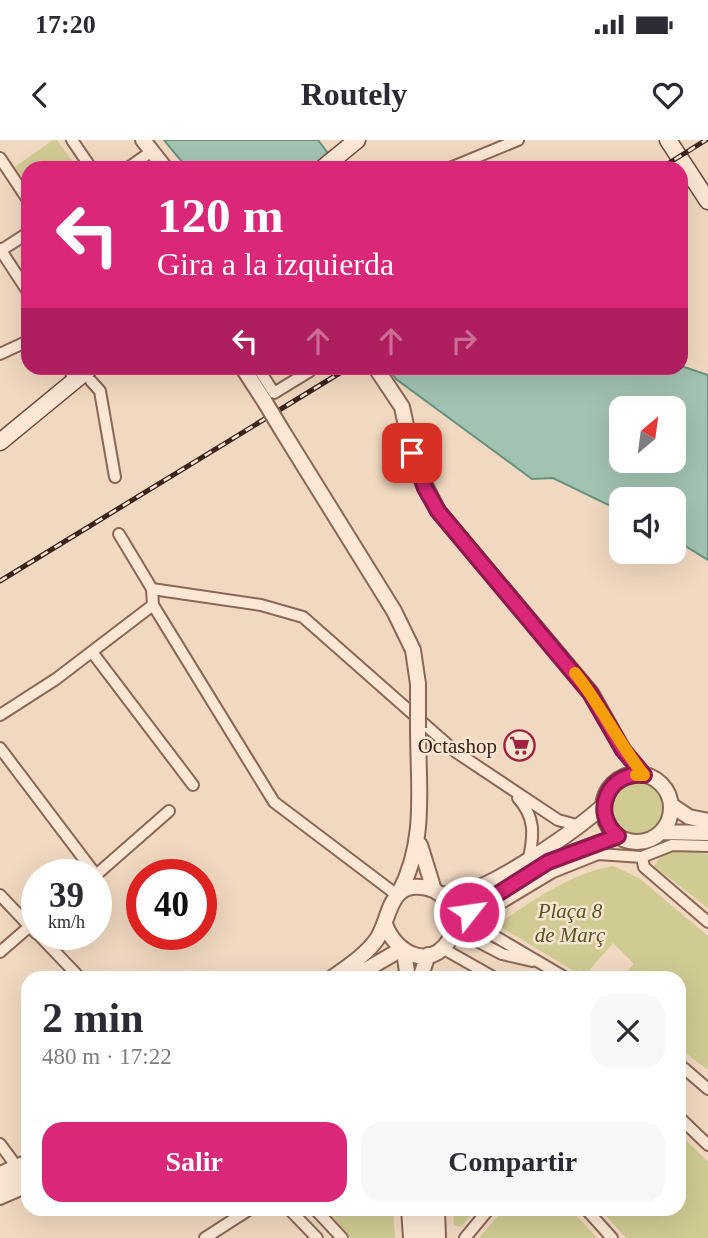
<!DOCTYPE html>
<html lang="es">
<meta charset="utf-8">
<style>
:root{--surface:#fff;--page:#f7f7f7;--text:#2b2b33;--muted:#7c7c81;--accent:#db2777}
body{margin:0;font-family:"Times New Roman",serif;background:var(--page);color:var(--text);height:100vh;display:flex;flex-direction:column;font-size:26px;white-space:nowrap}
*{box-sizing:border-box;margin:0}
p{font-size:23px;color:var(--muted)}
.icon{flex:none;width:38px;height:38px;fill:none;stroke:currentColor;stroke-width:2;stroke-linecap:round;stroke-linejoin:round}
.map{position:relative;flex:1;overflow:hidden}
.details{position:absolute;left:21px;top:831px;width:665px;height:245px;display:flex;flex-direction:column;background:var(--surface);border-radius:21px;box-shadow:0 7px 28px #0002}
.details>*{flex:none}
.banner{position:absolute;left:21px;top:21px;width:667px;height:214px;border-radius:21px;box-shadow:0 7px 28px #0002;background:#db2777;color:#fff;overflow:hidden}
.needle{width:46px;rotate:29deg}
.controls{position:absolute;left:609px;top:256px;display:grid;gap:14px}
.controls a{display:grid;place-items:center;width:77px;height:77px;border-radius:14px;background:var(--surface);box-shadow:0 7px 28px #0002;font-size:35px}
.speed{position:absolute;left:21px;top:719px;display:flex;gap:14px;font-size:35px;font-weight:700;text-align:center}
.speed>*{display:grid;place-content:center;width:91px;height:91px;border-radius:50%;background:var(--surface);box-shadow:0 7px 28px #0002;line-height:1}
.speed small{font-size:18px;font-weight:400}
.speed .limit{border:10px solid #d22;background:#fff;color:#111}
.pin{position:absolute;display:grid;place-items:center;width:60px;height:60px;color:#fff;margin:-30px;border-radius:14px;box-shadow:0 4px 10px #0006}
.me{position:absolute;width:77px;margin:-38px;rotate:60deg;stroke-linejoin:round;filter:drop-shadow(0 0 5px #0008)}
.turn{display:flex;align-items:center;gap:24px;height:147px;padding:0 21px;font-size:32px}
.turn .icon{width:91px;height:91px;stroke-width:2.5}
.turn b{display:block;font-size:49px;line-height:60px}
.lanes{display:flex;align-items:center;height:66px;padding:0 21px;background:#0003;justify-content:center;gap:35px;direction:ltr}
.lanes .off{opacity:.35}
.round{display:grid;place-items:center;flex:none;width:74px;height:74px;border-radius:21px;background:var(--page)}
.summary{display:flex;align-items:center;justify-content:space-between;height:119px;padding:0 21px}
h1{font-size:42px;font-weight:700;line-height:52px}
.cta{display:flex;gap:14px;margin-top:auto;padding:14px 21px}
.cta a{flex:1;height:80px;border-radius:21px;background:var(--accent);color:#fff;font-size:28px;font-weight:700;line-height:80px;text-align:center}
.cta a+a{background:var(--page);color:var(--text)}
.status{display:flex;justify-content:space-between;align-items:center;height:49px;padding:0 35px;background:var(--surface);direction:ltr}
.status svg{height:19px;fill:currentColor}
header{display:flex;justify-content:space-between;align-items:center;height:91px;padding:0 21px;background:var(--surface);font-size:32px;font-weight:700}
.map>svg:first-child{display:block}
.green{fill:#d0ca93}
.water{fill:#a3c3b2;stroke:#69917f;stroke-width:2;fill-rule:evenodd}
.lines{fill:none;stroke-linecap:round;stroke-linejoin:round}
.minor-casing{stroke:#8b6756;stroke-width:14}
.tertiary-casing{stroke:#8b6756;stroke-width:18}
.secondary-casing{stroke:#6d483a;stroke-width:19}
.minor{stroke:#fbe7d4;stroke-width:10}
.tertiary{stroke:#fbe7d4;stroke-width:14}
.secondary{stroke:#fbe7d4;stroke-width:16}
.rail-casing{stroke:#3a241c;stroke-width:5}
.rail{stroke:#f8e4d0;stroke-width:2.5;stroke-dasharray:8;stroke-linecap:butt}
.tertiary-bridge-casing{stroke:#8b6756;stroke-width:18;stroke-linecap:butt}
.tertiary-bridge{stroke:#fbe7d4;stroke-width:14}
.route-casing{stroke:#8e194d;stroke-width:18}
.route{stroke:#db2777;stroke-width:12}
.slow{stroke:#f59e0b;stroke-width:12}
.labels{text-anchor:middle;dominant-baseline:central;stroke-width:5;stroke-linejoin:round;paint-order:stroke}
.poi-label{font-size:21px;fill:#3a241c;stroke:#f8e4d0;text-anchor:end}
.park-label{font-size:21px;font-style:italic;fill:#565821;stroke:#f8e4d0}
</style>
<div class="status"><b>17:20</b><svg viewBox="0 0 49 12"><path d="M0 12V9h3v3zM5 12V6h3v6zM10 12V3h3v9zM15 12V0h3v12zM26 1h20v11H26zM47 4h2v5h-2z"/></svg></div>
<header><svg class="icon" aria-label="back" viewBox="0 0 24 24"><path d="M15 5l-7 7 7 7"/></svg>Routely<svg class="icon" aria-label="heart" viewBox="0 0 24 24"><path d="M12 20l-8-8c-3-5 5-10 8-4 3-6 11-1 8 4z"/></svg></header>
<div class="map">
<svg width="708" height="1098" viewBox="0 0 708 1098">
<rect width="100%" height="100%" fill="#f1d8c0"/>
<path class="green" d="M53,0H57L73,22L64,28H28V45L15,27Z
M612 668a26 26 0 1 1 52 0a26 26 0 1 1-52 0Z
M676,710L708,714V768L654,726L665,711L666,714Z
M613,726L639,738L708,796V930L679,908V838H621L634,824L613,803L586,834L580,830L577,833L501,787V782C535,759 572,733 613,726Z
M679,993L708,1022V1098H626L600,1069H679Z
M324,1069H393L395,1098H351Z
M453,1069H476L461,1087L454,1085Z
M504,1069H563L568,1075L572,1071L597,1098H479Z"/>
<path class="water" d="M164,0H318L339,28H187Z
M681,226L708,235V420L674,399V359H621V371L553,338L532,339L396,239L388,228ZM621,268H674V320H621Z"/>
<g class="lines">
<defs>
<path id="minor" d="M72,0L91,28
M0,18L28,60
M128,28L152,11
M450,28L518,0
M0,109L28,152
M0,111L28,93
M0,214L28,201
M71,228V233
M258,228L274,253L310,231
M91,241L100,251L115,337
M119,394L152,449L153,465L274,662L397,755
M152,449L261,465L303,477L456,612L558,680L580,686
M92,512L193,645
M0,575L56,539L153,465
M0,608L96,735
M518,658C535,677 534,694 529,718
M642,717L644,727L708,782
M96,735L169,671
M0,755L37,794
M454,789L502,814L532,821
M38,794L80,838
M442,808L495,838
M0,812L30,786
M566,838L491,794L485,783L488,771L553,732L598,714L642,717L672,705L708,706
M679,924L708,949
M679,977L708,1005
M0,1004L17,1027
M0,1059L28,1047
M289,1069L317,1098
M315,1069L342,1098
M407,1069L409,1098
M439,1069L440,1098
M586,1069L612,1098
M205,1098L250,1069
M465,1098L489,1069"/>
<path id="tertiary" d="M143,0L165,28
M243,228L265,262
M376,228L402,267L414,323L438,371L591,553L623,610L644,635
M283,292L394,471L413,510L418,544
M603 668a34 34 0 1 1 68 0a34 34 0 1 1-68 0Z
M671,665L689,677L708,681
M662,692L708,693
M420,705L434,750
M399,753C427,701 418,646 418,588
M441,754C448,754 456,755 462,753C497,745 577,690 604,665
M455,782L548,722L618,696
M404,812L408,838
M332,838C347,827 366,815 377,799C391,778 388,739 427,748C437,750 447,758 451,768C456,777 455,790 450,799C430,832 395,813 385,784
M352,838L400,810
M420,838L428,815
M0,1034L28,1022
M0,1047L28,1036
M417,1069L419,1098
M430,1069L431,1098"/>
<path id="secondary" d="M668,0L708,61
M323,28L357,0
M0,302L90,228"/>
</defs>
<use href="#minor" class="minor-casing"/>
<use href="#tertiary" class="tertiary-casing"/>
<use href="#secondary" class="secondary-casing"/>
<use href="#minor" class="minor"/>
<use href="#tertiary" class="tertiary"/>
<use href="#secondary" class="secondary"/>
<defs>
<path id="rail" d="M661,28L706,0
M0,441L348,228"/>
</defs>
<use href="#rail" class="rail-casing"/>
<use href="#rail" class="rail"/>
<defs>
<path id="tertiary-bridge" d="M265,262L283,292
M418,544V588"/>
</defs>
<use href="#tertiary-bridge" class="tertiary-bridge-casing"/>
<use href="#tertiary-bridge" class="tertiary-bridge"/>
</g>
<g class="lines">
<defs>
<path id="route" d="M412,313L425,348L438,371L590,553L623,610L644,635C608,631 590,673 618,696L548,722L469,772"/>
</defs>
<use href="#route" class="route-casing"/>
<use href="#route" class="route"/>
<path class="slow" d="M575,533C601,565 618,603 644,635H636"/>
</g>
<defs>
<symbol id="supermarket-ring" viewBox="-11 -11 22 22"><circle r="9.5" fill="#f8e4d0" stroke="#9f223e" stroke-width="1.5"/><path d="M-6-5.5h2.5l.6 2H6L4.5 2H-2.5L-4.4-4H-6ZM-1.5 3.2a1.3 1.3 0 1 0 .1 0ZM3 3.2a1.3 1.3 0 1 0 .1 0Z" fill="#9f223e"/></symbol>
</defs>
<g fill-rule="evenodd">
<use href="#supermarket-ring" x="502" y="588" width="35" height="35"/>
</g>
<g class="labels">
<g class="poi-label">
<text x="497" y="606">Octashop</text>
</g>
<g class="park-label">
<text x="570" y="771">Plaça 8<tspan x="570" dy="24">de Març</tspan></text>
</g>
</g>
</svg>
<div class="controls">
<a><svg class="needle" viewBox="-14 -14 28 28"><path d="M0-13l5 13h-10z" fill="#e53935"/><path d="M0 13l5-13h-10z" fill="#7c7c81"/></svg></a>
<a><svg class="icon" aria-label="sound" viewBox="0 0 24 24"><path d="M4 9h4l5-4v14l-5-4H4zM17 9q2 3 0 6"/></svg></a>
</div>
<div class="speed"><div>39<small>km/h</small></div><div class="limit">40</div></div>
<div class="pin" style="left:412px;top:313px;background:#d93025"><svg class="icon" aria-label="arrive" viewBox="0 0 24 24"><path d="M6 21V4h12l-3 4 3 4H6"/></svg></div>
<svg class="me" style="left:469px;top:772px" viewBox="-20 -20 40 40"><circle r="17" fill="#db2777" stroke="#fff" stroke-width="3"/><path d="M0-11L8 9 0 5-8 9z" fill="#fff"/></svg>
<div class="banner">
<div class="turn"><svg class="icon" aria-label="left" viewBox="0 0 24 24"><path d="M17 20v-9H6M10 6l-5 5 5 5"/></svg><div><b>120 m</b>Gira a la izquierda</div></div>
<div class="lanes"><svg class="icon" aria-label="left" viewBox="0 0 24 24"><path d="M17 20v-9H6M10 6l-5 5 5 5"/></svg><svg class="icon off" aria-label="ahead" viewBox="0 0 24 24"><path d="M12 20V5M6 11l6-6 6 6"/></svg><svg class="icon off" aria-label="ahead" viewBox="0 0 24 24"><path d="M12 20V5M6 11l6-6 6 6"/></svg><svg class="icon off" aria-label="right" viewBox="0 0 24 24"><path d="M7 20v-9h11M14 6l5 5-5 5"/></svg></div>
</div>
<section class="details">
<div class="summary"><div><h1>2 min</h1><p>480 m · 17:22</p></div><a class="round"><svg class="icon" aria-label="close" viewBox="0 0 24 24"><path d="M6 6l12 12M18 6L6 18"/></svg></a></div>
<div class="cta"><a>Salir</a><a>Compartir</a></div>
</section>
</div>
